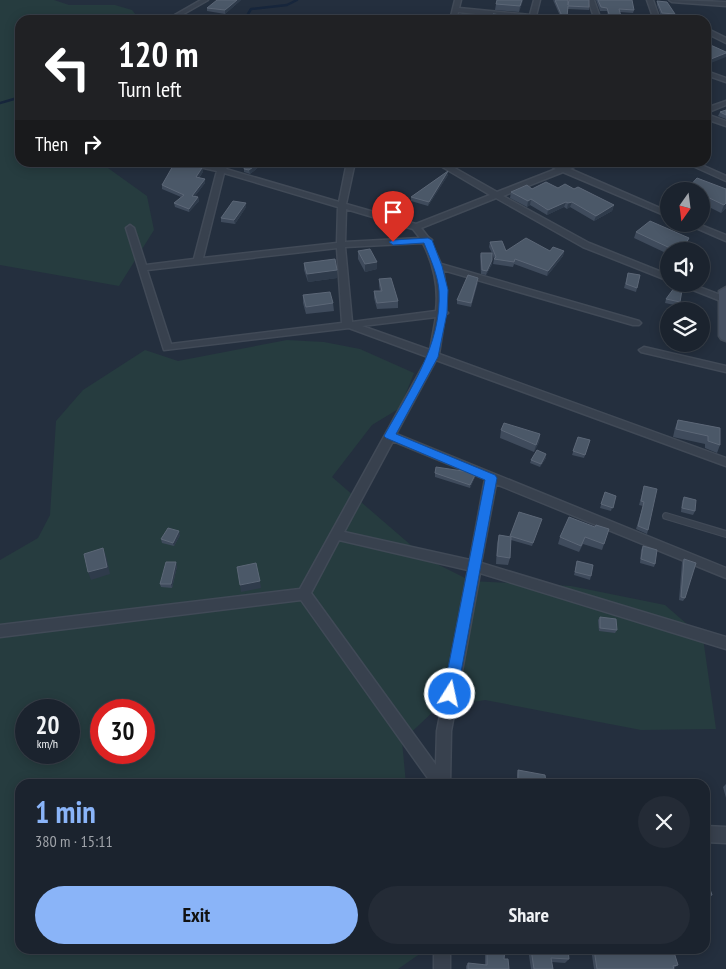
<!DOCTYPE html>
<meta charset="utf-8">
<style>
:root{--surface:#1b232e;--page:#242b36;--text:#f1f3f6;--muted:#a0a4aa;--line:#39404a;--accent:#8ab4f8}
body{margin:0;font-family:"PT Sans Narrow",sans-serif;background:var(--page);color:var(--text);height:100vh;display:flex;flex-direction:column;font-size:19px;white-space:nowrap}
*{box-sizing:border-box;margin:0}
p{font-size:16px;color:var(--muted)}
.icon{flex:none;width:28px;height:28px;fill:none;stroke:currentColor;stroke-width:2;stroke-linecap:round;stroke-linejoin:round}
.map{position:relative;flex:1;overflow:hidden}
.panel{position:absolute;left:15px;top:779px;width:695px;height:175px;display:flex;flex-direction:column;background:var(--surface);border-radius:15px;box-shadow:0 2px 12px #0003,0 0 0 1px var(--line)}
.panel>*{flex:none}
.hud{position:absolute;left:15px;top:15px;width:696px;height:152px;border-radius:15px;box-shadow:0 2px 12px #0003,0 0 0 1px var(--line);background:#202124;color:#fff;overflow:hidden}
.needle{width:32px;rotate:194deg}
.tools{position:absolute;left:660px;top:182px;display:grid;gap:10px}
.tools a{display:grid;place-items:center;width:50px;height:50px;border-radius:50%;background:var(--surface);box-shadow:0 2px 12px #0003,0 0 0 1px var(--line);font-size:25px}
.speed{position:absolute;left:15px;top:699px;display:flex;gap:10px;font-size:25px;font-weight:700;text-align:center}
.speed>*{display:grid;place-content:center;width:65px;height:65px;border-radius:50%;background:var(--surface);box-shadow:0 2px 12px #0003,0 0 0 1px var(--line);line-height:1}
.speed small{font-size:12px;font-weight:400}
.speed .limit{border:8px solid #d22;background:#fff;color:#111}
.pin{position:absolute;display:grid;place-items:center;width:42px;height:42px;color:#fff;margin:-51px -21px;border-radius:50% 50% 50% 0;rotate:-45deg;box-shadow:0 0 5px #0007}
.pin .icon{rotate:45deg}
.me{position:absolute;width:55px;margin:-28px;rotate:10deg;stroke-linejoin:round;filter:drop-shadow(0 0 4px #0008)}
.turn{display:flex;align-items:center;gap:18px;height:105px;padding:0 20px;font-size:22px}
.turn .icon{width:65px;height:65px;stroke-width:2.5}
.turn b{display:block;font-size:35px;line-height:42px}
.then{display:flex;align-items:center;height:48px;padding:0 20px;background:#0003;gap:10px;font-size:19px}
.round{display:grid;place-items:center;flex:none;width:52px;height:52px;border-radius:26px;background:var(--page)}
.head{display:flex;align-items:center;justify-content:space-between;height:85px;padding:0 20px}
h1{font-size:30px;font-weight:600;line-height:38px;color:var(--accent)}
.primary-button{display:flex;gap:10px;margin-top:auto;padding:10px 20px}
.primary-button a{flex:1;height:58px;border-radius:30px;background:var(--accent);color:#111;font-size:20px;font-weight:600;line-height:58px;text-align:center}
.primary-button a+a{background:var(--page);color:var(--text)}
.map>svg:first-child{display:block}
.green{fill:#263c3f;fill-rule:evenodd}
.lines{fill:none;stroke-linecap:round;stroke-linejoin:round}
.stream{stroke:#17263c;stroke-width:2.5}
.lane-casing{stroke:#414a57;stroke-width:8}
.street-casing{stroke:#414a57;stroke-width:3}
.secondary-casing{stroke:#414a57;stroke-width:3}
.lane{stroke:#38414e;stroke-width:5.5}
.street{fill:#38414e;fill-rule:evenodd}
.secondary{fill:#465061;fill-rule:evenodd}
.wall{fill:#3f4b5c}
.shaded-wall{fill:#2f3b4b}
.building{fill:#4b5868;stroke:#5c6777}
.route{fill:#1a73e8;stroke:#114b97}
</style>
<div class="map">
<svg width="726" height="969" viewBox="0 0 726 969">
<rect width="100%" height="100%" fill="#242f3e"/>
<path class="green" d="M0,0H54L69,5H115L132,10L140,20H20V162L101,163L147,196L154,230L119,286L0,265Z
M287,340L324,342L360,349L414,373L400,408L372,425L332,477L427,559L471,581L571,586L665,605L703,638L716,729L641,730L485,700L437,708L402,741L406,784H20V949H424V951L398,969H0V560L38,538L50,515L56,421L83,390L145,350L178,361ZM26,710H69V752H26ZM101,710H144V752H101Z"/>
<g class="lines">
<path class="stream" d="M252,20L248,14L251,9L287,5L297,0
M0,103L14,99L20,94"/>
<defs>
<path id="lane" d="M666,516L726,534"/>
<path id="street" d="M201,0H208L173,20H166Z
M455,0H461L459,8L530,15L534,0H540L536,16L565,20H529L458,12L456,20H450Z
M588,0H594L601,20H595Z
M647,0H653L660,20H654Z
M669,0L726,2V6L672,2Z
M371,16L373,17V19L363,20Z
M706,28L726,38V43L706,33Z
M706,71L726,78V82L706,75Z
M726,101V105L706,113V108Z
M706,114L726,121V126L706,119Z
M177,162H194L219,167L223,162H231L226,169L339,202L347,162H355L346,204L416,224L490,195L434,162H444L497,192L556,169L543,162H554L563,167L574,162H585L570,169L669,212V217L563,172L503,196L589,243L669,275V281L583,247L496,198L421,228L428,237L432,240L431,242L441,264L639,321L641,323L639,325H633L443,270L446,289V311L448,313L445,315L439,354L726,458V466L436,360L396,434L726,568V578L496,484L481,563L726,637V649L480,573L451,731L450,784H432L301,600L0,637V625L300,589L428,357L349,328L164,350L126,228L130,225L134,228L146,265L194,259L217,171ZM224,173L338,207L337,243L203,258ZM346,209L413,229L420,238L345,242ZM423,243C434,265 439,286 436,311L352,322L345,247ZM337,248L342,323L171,344L147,270ZM436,317L430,350L362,326ZM393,441L485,479L470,560L344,532ZM339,540L468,570L437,731L436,765L311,593Z
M684,162H695L726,176V181Z
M687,224H698L726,235V241Z
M678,284H691L726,297V303Z
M644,347L726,366V372L641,352L639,350Z
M705,826L726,827V843L705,842Z
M434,949H450V969H434Z"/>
<path id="secondary" d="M726,287V341L721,339L719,336V291Z"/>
</defs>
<use href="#lane" class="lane-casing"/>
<use href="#street" class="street-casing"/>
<use href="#secondary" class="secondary-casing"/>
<use href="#lane" class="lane"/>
<use href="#street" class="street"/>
<use href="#secondary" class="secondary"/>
</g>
<path class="wall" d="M241,0L225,14L207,11V8Z
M523,0L519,12L495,10L496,4Z
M553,0L568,5L589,7V10L568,9L567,20L561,18Z
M596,0H632L634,10L633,13L620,12L622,20H609L607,11H600Z
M657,1L675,14L674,17L661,16L657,5Z
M726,110V119L718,116L720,112Z
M246,162H261L260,166L250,174L244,172V169Z
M202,168L203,172L199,178L205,179V183L195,196L198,197L199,201L189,212L175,207L174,203L181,197L162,189V185Z
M448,171V175L428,206L411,201V197Z
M558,188L574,189L614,205L612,211L594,221L570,207L567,209L564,207L547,215L530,205L527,207L510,198L511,192L532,189Z
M688,188L726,189V208L721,213L701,203V191H687Z
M246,207L235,224L221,222V218Z
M636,232L689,238L687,244L683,251H669V257H668V254L634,238Z
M490,242L506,251H564L563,256L547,276L514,264L513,267L493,264L494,259L492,253V264L486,275L481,274L480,256L481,253H492L489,247Z
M358,251L377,269L365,272L358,259Z
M304,263L337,270V278L308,282L304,270Z
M628,273L637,288L636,292L624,288Z
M379,279L398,301V308L377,309L374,298V291H380L379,286Z
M478,282L471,307L457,304V300Z
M303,295L333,303L334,311L306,314L303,303Z
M666,299L680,302L679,306L665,303Z
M678,420L720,428V445L717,453L705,448V444L673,437L675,428Z
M501,430L540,434L539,442L534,452L500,438Z
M578,437L590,440L584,458L572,455Z
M546,458L540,467L530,463L531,460Z
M435,473L475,477L470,488L435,477Z
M644,486L648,530L647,534L636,529L643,506L639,505Z
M605,492L616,496L611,511L600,508Z
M684,497L695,511L693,515L681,512L682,501Z
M519,512L542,519L532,546L511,540L510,558L508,565L496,564L497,543L499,535L510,537Z
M595,527L604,544L602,550L583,544L579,552L558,544L560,537Z
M180,535L174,546L162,543L161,539Z
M643,546L655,564L654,567L640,563L641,550Z
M684,559L685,598L683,601L679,600L682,562Z
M577,561L591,576L590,580L574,575Z
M177,566L172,588L161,587L160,584Z
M600,617L617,630L615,633L599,631L598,620Z
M518,770L546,782L551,784H517V775Z
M726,784V798L723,787Z
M705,875L712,895L708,899H705Z
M485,949H505L504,959L509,969H466V966L468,963L485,965Z
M528,949H568L569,959L565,963L552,962L553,969H531Z
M591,949H644L645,952L678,965L674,968V969H594Z"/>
<path class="shaded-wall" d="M237,0H241L225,14V10Z
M522,0H523L519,12L520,6Z
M726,53V57L706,65V61Z
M261,162L260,166L250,174L249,170L259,163Z
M202,168L203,172L196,181V177Z
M448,171V175L428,206L429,202Z
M205,179V183L192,200V196Z
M198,197L199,201L189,212V209Z
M531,199L530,205L527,207L528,201Z
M566,202L564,207L547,215L548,210Z
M572,202L570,207L567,209L568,203Z
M246,203V207L235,224L234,220Z
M726,203V208L721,213L724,205Z
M614,205L612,211L594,221L596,216Z
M689,238L687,244L683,251H681Z
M564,251L563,256L547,276L548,271Z
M492,260V264L486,275L487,271Z
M377,262V269L365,272V264Z
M337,270V278L308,282L307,274Z
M540,434L539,442L534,452L536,445Z
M546,454V458L540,467L541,464Z
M476,473L475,477L470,488V485Z
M179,531L180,535L174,546L173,543Z
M103,548L106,556L110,574L91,580L88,572Z
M176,562L177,566L172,588L171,584Z
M260,581L261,588L241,592L240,585Z"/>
<path class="building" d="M217,0H237L225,10L207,8Z
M497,0H522L520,6L496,4Z
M555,0H568V5L569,0H589V7L568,6L567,17L561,14Z
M598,0H632L634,10L619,9L622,20H611L607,8L601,7Z
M657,1L667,2L675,14L662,13Z
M493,14L517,17L516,20H491Z
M706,43L726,52V53L706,61Z
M726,110V115L720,112Z
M246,162H260L249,170L244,169Z
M174,164L202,168L196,177L205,179L192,196L198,197L189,209L174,203L184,195L162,185Z
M448,171L429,202L411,197Z
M697,178L726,189V203L724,205L701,194V191H696L688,188Z
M546,182L558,188L565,184L574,189L578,187L614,205L596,216L572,202L568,203L566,202L548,210L531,199L528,201L511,192L527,185L532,189Z
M233,201L246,203L234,220L221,218Z
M650,221L689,238L681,251H670V248L636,232Z
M526,238L550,251L553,247L564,251L548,271L515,259L514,262L494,259L496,257L490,242L502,241L506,251Z
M370,249L377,262L365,264L358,251Z
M481,253H492V260L487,271L482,270Z
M335,259L337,270L307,274L304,263Z
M628,273L640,275L637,288L626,284Z
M468,275L478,278L471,303L457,300Z
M391,278L398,301L377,303L374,291H382L379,279Z
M677,284H683L680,302L666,299Z
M330,292L333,303L306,307L303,295Z
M678,420L720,428V445L708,441V436L676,429Z
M504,423L540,434L536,445L501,430Z
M578,437L590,440L585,455L573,451Z
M537,450L546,454L541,464L531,460Z
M436,467L476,473L470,485L435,473Z
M644,486L657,489L648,530L638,526L644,502L641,501Z
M605,492L616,496L613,508L601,504Z
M684,497L696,500L695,511L682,508Z
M519,512L542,519L533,543L510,536Z
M569,517L595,527L596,525L609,529L604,544L585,537L581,546L560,537Z
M168,528L179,531L173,543L161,539Z
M499,535L511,537L510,558L497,556Z
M643,546L657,550L655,564L641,559Z
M103,548L107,567L88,572L84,554Z
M684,559L696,563L685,598L681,597Z
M577,561L593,565L591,576L575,572Z
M166,562H176L171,584H160Z
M256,563L260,581L240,585L237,567Z
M600,617L616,619L617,630L600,628Z
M518,770L545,775L546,782H551V784H518Z
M476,779L487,781L486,784H475Z
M705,875L712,895L705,896Z
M487,949H505L504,959H508L509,969H468V963L487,965Z
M531,949H568L569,959L551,958L553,969H534Z
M594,949H644L645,952L673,949L678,965L673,966L674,969H597Z"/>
<path class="route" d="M428,238L432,240L442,266L448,290L447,313L438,357L396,434L495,475L497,478L457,694L455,699L450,700L446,699L443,694L485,480L386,438L384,436C409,391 442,345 439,291C438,275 430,258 424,243L393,245L389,242L393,240Z"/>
</svg>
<div class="tools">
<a><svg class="needle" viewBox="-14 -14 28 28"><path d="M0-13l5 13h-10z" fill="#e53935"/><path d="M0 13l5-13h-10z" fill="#a0a4aa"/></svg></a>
<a><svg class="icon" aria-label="sound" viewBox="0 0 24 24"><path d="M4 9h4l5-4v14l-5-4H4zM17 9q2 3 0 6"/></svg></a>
<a><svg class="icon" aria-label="layers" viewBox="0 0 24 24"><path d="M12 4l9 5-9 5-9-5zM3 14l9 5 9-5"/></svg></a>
</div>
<div class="speed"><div>20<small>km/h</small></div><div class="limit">30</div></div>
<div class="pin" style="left:393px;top:242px;background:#d93025"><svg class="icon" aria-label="arrive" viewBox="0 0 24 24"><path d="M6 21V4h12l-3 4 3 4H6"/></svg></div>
<svg class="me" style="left:450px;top:694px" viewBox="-20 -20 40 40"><circle r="17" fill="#1a73e8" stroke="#fff" stroke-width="3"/><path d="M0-11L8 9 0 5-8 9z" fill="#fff"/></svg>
<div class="hud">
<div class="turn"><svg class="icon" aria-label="left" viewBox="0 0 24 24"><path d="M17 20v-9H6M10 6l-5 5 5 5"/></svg><div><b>120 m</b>Turn left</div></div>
<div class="then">Then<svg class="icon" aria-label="right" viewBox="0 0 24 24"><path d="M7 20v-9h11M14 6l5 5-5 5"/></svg></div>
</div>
<section class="panel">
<div class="head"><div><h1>1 min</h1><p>380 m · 15:11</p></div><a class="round"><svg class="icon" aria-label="close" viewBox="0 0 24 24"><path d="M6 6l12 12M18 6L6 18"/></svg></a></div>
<div class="primary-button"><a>Exit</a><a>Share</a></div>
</section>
</div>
